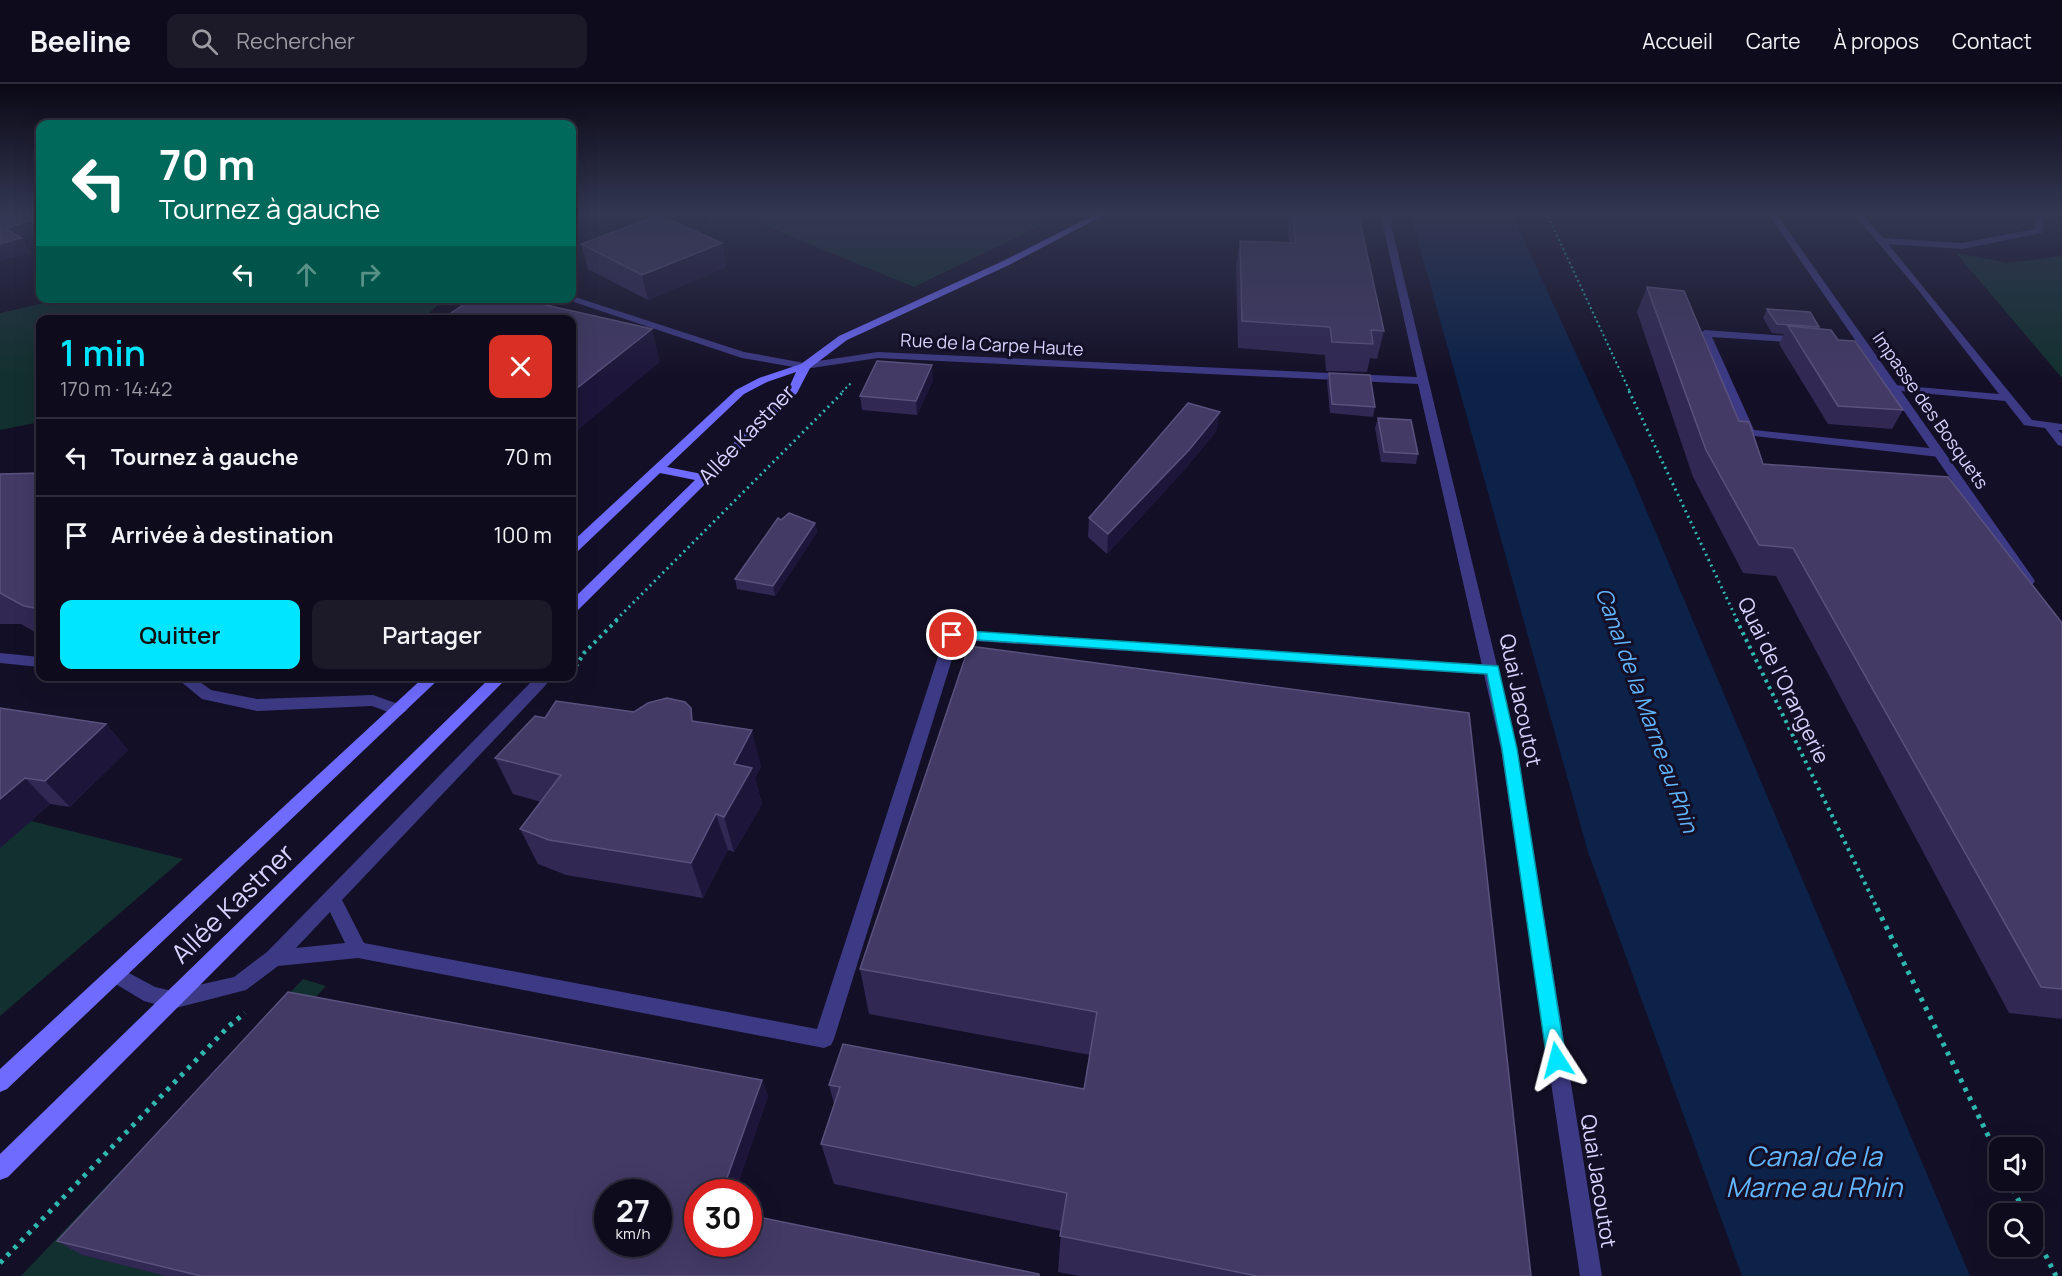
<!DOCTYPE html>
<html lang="fr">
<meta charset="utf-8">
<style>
:root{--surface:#0e0b1c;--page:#1c1929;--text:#f1f3f6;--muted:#9b9ba3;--line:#2e2b3b;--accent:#00e5ff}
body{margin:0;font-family:Manrope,sans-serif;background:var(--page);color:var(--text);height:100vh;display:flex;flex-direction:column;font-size:22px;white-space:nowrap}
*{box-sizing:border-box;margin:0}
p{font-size:20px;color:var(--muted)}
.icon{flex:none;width:33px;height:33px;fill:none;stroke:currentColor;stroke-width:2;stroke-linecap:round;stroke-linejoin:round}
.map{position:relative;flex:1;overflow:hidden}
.sheet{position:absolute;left:36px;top:231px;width:540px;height:366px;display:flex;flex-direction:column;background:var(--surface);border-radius:12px;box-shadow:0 6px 24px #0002,0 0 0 2px var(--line)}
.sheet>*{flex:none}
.guide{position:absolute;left:36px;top:36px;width:540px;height:183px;border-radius:12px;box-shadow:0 6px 24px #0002,0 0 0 2px var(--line);background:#00695c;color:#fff;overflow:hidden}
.fabs{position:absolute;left:1989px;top:1053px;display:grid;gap:12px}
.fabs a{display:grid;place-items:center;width:54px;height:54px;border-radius:12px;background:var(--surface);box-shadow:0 6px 24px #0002,0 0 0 2px var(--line);font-size:30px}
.speed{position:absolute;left:594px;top:1095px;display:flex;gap:12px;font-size:30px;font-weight:700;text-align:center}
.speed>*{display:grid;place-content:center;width:78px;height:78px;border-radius:50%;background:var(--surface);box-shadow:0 6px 24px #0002,0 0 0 2px var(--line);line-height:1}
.speed small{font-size:15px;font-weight:400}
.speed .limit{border:9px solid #d22;background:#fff;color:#111}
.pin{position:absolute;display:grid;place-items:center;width:51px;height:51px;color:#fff;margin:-26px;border:3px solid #fff;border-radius:50%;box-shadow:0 2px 6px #0007}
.me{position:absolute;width:66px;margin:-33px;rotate:351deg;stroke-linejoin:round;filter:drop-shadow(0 0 4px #0008)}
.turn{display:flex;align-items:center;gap:21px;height:126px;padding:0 24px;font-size:27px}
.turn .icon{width:78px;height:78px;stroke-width:2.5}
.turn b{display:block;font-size:42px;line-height:51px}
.lanes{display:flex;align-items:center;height:57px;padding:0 24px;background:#0003;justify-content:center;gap:30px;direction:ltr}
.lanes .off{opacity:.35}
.round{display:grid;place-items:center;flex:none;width:63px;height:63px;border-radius:12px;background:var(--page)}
.headline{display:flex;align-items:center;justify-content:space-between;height:102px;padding:0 24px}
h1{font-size:36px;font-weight:600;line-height:45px;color:var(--accent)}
.action{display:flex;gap:12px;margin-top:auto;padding:12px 24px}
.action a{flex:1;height:69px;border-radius:12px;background:var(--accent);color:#111;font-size:24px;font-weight:600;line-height:69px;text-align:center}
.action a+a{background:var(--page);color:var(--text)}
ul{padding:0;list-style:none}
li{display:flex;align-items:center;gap:18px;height:78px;padding:0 24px;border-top:2px solid var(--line)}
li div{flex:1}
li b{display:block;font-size:22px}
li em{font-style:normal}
header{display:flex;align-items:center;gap:36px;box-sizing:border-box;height:84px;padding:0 30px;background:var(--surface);border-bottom:2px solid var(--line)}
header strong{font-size:28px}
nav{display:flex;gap:33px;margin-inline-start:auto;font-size:21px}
.search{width:420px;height:54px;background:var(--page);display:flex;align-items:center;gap:15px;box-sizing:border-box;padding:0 21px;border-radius:12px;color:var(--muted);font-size:22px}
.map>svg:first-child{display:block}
.green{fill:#12302f}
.water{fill:#0c2248}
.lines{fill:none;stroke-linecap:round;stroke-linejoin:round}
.path-far3{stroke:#2fb8b0;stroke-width:2;stroke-dasharray:2 3;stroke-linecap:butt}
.path-far2{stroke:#2fb8b0;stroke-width:3;stroke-dasharray:2 4;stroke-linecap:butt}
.path-far1{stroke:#2fb8b0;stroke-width:4;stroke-dasharray:3 4.5;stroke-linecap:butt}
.path{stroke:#2fb8b0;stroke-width:5;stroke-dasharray:4 6;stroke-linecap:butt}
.lane{fill:#3d3a85;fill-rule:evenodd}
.street{fill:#3d3a85;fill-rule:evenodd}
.secondary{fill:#6f6bff;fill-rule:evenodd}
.wall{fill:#312854}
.shaded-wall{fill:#1d163a}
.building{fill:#433a66;stroke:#5a527e;stroke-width:1.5;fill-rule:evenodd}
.route{fill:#00e5ff;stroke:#0095a6;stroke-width:1.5}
.labels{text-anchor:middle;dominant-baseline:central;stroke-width:6;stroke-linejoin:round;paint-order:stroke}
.far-street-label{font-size:18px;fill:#d9d4ff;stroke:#130f26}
.street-label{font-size:21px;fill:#d9d4ff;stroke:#130f26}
.water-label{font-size:22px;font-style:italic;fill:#62b6ff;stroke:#130f26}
.near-street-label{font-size:26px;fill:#d9d4ff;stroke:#130f26}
.near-water-label{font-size:27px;font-style:italic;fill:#62b6ff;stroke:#130f26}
</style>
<header>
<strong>Beeline</strong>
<div class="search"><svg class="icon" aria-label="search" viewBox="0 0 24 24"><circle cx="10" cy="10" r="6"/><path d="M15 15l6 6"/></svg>Rechercher</div>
<nav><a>Accueil</a><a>Carte</a><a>À propos</a><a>Contact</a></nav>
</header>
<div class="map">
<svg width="2062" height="1192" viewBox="0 0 2062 1192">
<rect width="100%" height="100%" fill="#130f26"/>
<path class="green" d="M732,128H1069L914,203Z
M1956,169L2008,179L2062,172V294Z
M62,215V214L444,215L423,235L40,236V338L0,346V229Z
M31,737L183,775L0,932V764Z
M303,895L326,902L82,1171L168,1192H21Z"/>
<path class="water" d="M1410,128H1511L1628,383L1970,1192H1742L1588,768Z"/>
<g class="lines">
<path class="path-far3" d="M1546,128L1630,308
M1130,133L1140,128
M710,135L718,128
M842,308L851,299"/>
<path class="path-far2" d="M1629,307L1737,536
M616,536L844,307"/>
<path class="path-far1" d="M1736,535L1878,826
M572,589L584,569L618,535"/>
<path class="path" d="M1877,824L2000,1076
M2009,1096L2025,1130
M2032,1144L2056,1192
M0,1179L229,942L245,929"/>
<path class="lane" d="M1852,128H1860L1883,154L1962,159L2035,145L2036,134L2031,128H2040L2044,131L2042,149L1962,165L1888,160L2032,336L2062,340V346H2058L2062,350V362L2058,361L2045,344L2024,341L2005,317L1890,306L1888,304L1894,301L1999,310L1919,207Z
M538,214H555L516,227L511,224Z
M1705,246L1801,253L1806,256L1801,259L1712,253L1754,346L1939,365L1945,369L1939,373L1746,351L1700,249Z
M952,546L1493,581L1500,586L1493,591L958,556L834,955L831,961L824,964L358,874L278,882L246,906L172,925L144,917L109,896L107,890L109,884L116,882L155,903L172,907L234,893L267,868L532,597L530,592H545L548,598L545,602L342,816L364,859L817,945L945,551ZM330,828L345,859L296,864Z
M0,569L40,573V583L0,579Z
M174,592H192L211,606L257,615L373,611L404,622L407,626L399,632L372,622L257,627L202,615Z"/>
<path class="street" d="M1380,128H1388L1517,665L1602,1192H1580L1501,665L1418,300L878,274L805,285L742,274L562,214H572V212L744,268L805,279L878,268L1417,293Z
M1767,128H1775L2033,494L2035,497L2033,500H2023Z"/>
<path class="secondary" d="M1100,128H1110L1009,181L847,256L810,284L797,309L577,527L572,529V516L695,396L660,389L577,468L572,469V458L736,306L759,294L801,280L839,252L1003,177ZM796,288L788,306L702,390L667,383L744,310L767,298Z
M425,592H442L7,1005L0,1008V985Z
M492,592H509L8,1093L0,1096V1070Z"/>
</g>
<path class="wall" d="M1286,128H1358L1384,247L1377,275L1370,274L1367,288L1326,287L1325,271L1238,264L1236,183L1240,157L1289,159Z
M722,159L726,183L648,216L588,185L581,160Z
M1647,203L1739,337L1763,380L2062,539V935L2009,929L1776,492L1743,489L1693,393L1637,228Z
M1767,225L1819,243V245L1838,256L1903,326L1892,345L1828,340L1779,260L1784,250L1772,249L1763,234Z
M1329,289L1375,323L1373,333L1330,329L1327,298Z
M933,296L917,331L862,326L860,312Z
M1378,334L1418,370L1416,380L1381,378L1375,344Z
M1217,346L1186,384L1107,470L1088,453L1089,434Z
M40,389V551L21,540H0V390Z
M781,436L815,439L817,448L775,512L737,505L735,495Z
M969,562L1531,1192H1079L1058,1188L1061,1147L834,1100L821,1060L834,1020L829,1001L1084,1005L1090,971L869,930L860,885Z
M262,592H349L347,594L279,595Z
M0,624L106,640L128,666L70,723L50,720L0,764Z
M545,634L695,637L761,682L755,694L762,720L734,768L728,766L703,814L566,791L538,780L520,745L541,718L513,710L495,674Z
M762,996L768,1012L735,1108H698V1160L1039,1192H166L82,1171L57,1157Z"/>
<path class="shaded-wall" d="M40,132V151L23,156L31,169L0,177V160L6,144Z
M722,159L726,183L648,216L642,191Z
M652,245L660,278L572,351V308Z
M932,281L933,296L917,331L916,317Z
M1220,328L1217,346L1186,384L1107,470L1108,450Z
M815,439L817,448L775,512L773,502Z
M106,640L128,666L70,723L45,697Z
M752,646L761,682L755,694L762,720L734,768L724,733L734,680Z
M25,694L50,720L0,764V715Z
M716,730L728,766L703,814L691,779Z
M762,996L768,1012L735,1108H722Z"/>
<path class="building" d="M0,128H40V132L35,133L37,135L6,144L21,154L0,160Z
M1292,128H1358L1384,247L1371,246L1373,260L1332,258L1330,243L1242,237L1240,157L1296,159Z
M659,131L722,159L642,191L581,160Z
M1647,203L1684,207L1739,337L1749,338L1763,380L1948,393L2062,539V905L2041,903L1793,464L1759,461L1706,366Z
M473,214H515L652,245L572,308V236H441Z
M1767,225L1810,228L1819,243L1777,240Z
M1788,242L1831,246L1838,256L1855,257L1903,326L1838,322Z
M877,277L932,281L916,317L860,312Z
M1329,289L1370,291L1375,323L1332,320Z
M1188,319L1220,328L1189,366L1108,450L1089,434Z
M1378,334L1411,336L1418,370L1384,368Z
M40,389V525L24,522L0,509V390Z
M789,429L815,439L773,502L735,495L778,434L781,436Z
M969,562L1469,629L1531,1192H1257L1060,1152L1067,1109L821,1060L840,1003L829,1001L843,960L1084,1005L1097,928L860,885Z
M667,614L685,618L691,624L692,637L752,646L734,680L752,684L724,733L716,730L691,779L549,756L520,745L561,691L495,674L535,632L545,634L556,617L634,628L648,619Z
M0,624L106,640L45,697L25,694L0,715Z
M288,908L762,996L722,1108H698V1160H748V1131L1039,1190V1192H201L57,1157ZM608,1108H658V1160H608Z"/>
<linearGradient id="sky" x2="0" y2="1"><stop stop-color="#0a0815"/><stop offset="0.44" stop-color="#333752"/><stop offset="1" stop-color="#333752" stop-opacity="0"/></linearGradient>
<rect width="2062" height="294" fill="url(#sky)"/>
<path class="route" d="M952,546L1498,582L1517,665L1566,976L1563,982L1557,984L1550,982L1547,976L1502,665L1487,590L948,554V548Z"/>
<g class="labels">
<g class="far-street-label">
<text transform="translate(992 260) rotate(3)">Rue de la Carpe Haute</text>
<text transform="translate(1931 326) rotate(55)">Impasse des Bosquets</text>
</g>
<g class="street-label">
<text transform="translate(746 350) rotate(-46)">Allée Kastner</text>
<text transform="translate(1784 596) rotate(64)">Quai de l'Orangerie</text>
<text transform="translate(1521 616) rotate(78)">Quai Jacoutot</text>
<text transform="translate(1599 1097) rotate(81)">Quai Jacoutot</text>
</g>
<g class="water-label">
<text transform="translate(1647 626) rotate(70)">Canal de la Marne au Rhin</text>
</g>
<g class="near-street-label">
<text transform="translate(232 819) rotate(-44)">Allée Kastner</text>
</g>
<g class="near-water-label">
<text x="1814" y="1071">Canal de la<tspan x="1814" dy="31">Marne au Rhin</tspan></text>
</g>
</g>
</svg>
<div class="fabs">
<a><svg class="icon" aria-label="sound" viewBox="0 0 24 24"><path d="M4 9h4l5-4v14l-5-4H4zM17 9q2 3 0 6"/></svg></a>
<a><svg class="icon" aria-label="search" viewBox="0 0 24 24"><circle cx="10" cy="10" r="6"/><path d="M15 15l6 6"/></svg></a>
</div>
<div class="speed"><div>27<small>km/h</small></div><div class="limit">30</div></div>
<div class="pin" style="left:952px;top:551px;background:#d93025"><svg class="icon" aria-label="arrive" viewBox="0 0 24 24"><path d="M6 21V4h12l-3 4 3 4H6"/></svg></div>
<svg class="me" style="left:1557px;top:976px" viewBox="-20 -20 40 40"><path d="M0-17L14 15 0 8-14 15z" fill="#00e5ff" stroke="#fff" stroke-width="4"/></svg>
<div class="guide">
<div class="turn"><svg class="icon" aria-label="left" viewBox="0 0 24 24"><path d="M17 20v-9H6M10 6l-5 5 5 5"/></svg><div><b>70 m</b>Tournez à gauche</div></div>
<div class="lanes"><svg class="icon" aria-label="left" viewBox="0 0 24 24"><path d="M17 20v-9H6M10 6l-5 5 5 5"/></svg><svg class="icon off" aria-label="ahead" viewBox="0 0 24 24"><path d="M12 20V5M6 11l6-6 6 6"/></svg><svg class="icon off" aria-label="right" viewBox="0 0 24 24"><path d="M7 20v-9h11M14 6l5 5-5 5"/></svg></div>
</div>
<section class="sheet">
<div class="headline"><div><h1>1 min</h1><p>170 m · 14:42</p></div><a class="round" style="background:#d93025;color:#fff"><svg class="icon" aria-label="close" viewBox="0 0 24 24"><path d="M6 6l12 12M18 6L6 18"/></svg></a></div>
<ul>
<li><svg class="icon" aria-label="left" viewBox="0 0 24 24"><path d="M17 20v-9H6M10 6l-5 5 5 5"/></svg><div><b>Tournez à gauche</b></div><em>70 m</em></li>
<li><svg class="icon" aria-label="arrive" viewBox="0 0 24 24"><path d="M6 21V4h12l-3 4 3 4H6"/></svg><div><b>Arrivée à destination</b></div><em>100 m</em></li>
</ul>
<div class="action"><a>Quitter</a><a>Partager</a></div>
</section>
</div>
